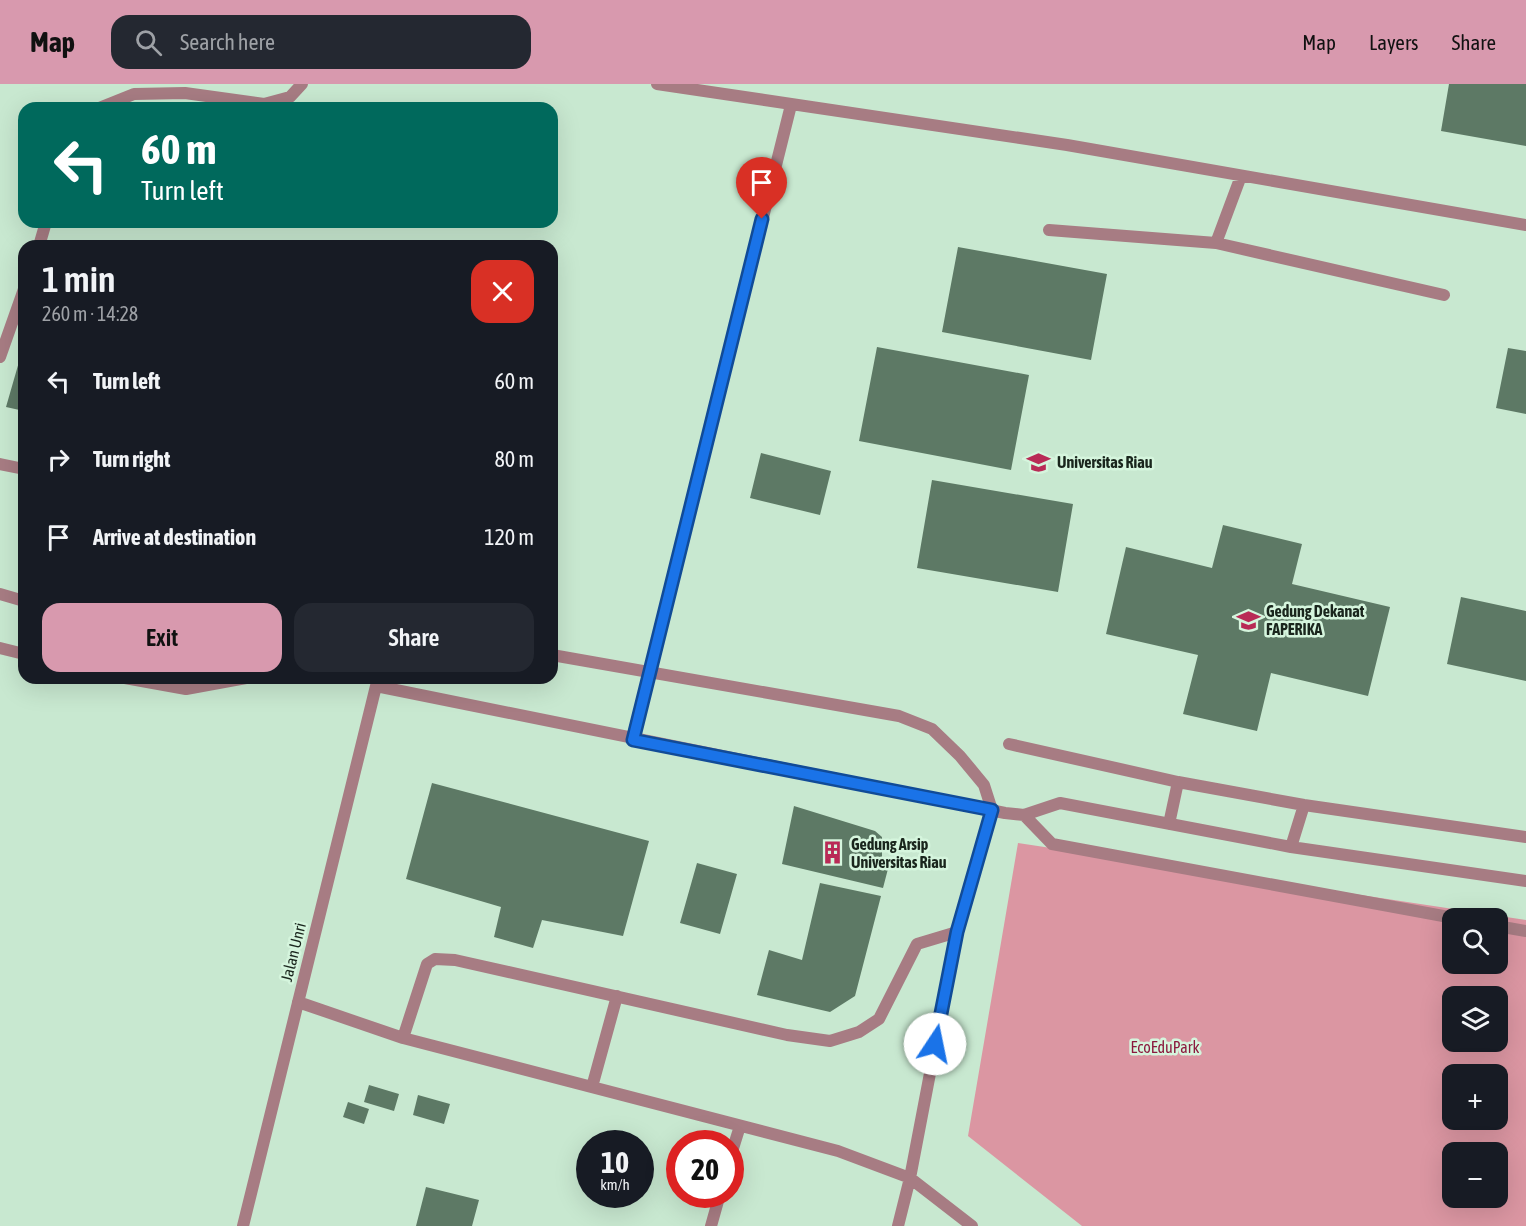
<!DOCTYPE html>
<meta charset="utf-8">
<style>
:root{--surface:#171b24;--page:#242831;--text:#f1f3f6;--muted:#9ea1a6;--accent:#d899ae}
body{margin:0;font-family:"Asap Condensed",sans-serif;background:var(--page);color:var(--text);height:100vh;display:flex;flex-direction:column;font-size:22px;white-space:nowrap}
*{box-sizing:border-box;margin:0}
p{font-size:20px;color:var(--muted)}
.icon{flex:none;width:33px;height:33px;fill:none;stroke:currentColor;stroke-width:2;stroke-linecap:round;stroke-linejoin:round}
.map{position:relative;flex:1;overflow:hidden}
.sheet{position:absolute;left:18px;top:156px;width:540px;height:444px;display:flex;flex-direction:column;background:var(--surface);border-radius:18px;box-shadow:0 6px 24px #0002}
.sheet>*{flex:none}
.banner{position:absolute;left:18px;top:18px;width:540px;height:126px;border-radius:18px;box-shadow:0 6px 24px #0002;background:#00695c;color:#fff;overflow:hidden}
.controls{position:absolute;left:1442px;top:824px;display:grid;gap:12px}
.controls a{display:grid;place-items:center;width:66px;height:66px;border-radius:12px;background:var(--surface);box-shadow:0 6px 24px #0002;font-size:30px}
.speed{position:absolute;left:576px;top:1046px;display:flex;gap:12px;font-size:30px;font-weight:700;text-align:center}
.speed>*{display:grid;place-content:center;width:78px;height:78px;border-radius:50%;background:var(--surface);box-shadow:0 6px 24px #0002;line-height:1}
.speed small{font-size:15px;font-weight:400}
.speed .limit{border:9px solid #d22;background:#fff;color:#111}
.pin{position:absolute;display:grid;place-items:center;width:51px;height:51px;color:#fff;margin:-62px -26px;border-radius:50% 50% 50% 0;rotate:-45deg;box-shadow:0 0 6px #0007}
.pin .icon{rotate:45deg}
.me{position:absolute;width:66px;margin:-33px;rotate:11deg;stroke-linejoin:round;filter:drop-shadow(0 0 4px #0008)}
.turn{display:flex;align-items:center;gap:21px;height:126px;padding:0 24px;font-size:27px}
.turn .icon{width:78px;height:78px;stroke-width:2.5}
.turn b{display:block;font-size:42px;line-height:51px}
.round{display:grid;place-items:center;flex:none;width:63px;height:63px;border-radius:18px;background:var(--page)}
.summary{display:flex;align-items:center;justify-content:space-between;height:102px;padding:0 24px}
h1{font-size:36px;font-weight:600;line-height:45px}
.action{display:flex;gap:12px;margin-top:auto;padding:12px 24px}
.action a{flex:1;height:69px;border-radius:18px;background:var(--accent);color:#111;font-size:24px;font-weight:600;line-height:69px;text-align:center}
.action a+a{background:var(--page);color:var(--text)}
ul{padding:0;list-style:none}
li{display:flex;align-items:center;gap:18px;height:78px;padding:0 24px}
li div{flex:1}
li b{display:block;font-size:22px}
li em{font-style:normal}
header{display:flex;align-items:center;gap:36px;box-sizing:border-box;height:84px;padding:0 30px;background:var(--accent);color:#111}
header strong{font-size:28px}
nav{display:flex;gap:33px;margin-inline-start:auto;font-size:21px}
.search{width:420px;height:54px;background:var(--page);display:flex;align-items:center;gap:15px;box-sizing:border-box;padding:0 21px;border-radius:18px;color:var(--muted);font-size:22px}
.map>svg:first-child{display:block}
.green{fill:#db96a2;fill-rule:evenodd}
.building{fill:#5d7965}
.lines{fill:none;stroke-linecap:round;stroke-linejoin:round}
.lane{stroke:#a77c83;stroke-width:12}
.route-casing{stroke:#114b97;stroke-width:15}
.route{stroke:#1a73e8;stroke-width:10}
.labels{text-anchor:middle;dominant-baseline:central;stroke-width:5;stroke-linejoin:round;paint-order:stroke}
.poi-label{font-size:16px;font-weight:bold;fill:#1a261d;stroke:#d5f5dd;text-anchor:start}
.street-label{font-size:16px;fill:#1a261d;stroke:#d5f5dd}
.park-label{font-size:16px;fill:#8b1a3e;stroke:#d5f5dd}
</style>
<header>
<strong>Map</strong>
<div class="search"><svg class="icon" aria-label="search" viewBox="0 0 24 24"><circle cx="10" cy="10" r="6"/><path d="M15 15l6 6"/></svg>Search here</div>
<nav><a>Map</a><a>Layers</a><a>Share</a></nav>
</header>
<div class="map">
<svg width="1526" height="1142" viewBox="0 0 1526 1142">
<rect width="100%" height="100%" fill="#c8e8d0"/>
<path class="green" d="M1018,759L1526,836V1142H1082L968,1052ZM1452,834H1497V879H1452ZM1452,912H1497V957H1452ZM1452,990H1497V1035H1452ZM1452,1068H1497V1113H1452Z"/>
<path class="building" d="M1449,0H1526V62L1441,47Z
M958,163L1107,190L1091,276L942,248Z
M877,263L1029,291L1011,386L859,357Z
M23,264H24V327L6,323Z
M1508,264L1526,267V330L1496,324Z
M761,369L831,387L820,431L750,414Z
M932,396L1073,420L1058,508L917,484Z
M1223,441L1302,460L1292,500L1390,523L1368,612L1271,589L1257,647L1183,630L1198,571L1106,550L1126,463L1212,484Z
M1461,513L1526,527V597L1447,580Z
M432,699L649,757L623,852L542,836L533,864L494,853L501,823L406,795Z
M794,722L875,747L882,753V777L889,781L883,804L782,780Z
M697,779L737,790L720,850L680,839Z
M820,799L881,812L855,912L830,928L757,911L769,866L802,876Z
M369,1001L399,1010L394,1027L364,1018Z
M418,1011L450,1020L444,1040L413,1031Z
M348,1018L369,1025L364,1040L343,1033Z
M426,1103L479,1116L472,1142H416Z"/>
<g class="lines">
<path class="lane" d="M657,0L1067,61L1526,141
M99,24L134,10L185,9L264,20L290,13L302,0
M1049,146L1216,159L1444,211
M1216,159L1241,92
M39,162L46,138
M0,273L24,205
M0,380L24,385
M0,510L24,517
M0,564L24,570
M552,571L899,632L932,645L960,672L984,701L992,726L957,848L910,1094L898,1142
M125,594L186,605L246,594
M376,602L1005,729L1024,731L1060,719L1291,763L1526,797
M633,655L791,21
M1009,660L1178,698L1304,721L1526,753
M1024,731L1052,760L1454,834
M1169,740L1178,698
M1291,763L1304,721
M1497,842L1526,847
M298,918L403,954L838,1067L910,1094L972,1142
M403,954L427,880L435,875L455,876L787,951L830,957L859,948L879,935L917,860L957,848
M592,1003L617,912
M730,1074L740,1042
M243,1142L376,602
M711,1142L720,1110"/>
</g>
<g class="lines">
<defs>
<path id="route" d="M762,135L633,656L992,726L957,848L935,960"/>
</defs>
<use href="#route" class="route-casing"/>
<use href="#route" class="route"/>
</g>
<defs>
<symbol id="university-bare" viewBox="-9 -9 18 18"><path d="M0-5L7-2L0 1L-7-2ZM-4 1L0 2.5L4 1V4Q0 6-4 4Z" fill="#b92a56" stroke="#d5f5dd" stroke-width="2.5" paint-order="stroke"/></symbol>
<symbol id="building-bare" viewBox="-9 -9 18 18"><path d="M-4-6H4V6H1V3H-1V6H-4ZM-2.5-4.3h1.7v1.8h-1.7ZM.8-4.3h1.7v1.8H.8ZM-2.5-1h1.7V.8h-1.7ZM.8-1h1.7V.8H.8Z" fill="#b92a56" stroke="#d5f5dd" stroke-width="2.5" paint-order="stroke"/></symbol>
</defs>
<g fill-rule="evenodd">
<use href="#university-bare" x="1022" y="362" width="33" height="33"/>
<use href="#university-bare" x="1232" y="520" width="33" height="33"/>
<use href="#building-bare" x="816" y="752" width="33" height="33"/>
</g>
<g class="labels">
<g class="poi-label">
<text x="1057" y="378">Universitas Riau</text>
<text x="1266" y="527">Gedung Dekanat<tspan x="1266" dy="18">FAPERIKA</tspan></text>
<text x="851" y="760">Gedung Arsip<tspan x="851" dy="18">Universitas Riau</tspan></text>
</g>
<g class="street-label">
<text transform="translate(293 868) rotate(-76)">Jalan Unri</text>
</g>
<g class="park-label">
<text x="1165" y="963">EcoEduPark</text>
</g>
</g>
</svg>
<div class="controls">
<a><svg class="icon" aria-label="search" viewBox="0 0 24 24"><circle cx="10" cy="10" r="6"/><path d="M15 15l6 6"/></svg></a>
<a><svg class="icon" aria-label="layers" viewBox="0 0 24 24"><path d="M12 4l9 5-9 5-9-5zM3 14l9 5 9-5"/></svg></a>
<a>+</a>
<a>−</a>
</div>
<div class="speed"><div>10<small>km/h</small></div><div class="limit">20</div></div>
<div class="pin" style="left:762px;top:135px;background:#d93025"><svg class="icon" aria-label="arrive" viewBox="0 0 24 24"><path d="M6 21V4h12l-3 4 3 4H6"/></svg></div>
<svg class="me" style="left:935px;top:960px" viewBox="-20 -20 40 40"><circle r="19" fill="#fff"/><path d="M0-13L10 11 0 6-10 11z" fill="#1a73e8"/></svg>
<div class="banner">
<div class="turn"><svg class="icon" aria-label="left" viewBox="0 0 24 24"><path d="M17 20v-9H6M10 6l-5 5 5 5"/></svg><div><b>60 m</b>Turn left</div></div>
</div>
<section class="sheet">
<div class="summary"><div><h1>1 min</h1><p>260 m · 14:28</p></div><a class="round" style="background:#d93025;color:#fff"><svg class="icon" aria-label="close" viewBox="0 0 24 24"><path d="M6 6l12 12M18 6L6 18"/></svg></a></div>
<ul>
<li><svg class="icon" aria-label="left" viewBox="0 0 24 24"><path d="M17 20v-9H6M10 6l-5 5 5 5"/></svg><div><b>Turn left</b></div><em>60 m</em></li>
<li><svg class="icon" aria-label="right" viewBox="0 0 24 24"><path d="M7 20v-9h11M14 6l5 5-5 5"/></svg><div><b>Turn right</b></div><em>80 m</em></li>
<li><svg class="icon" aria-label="arrive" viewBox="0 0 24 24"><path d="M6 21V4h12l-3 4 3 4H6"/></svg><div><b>Arrive at destination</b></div><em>120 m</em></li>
</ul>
<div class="action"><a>Exit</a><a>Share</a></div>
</section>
</div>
